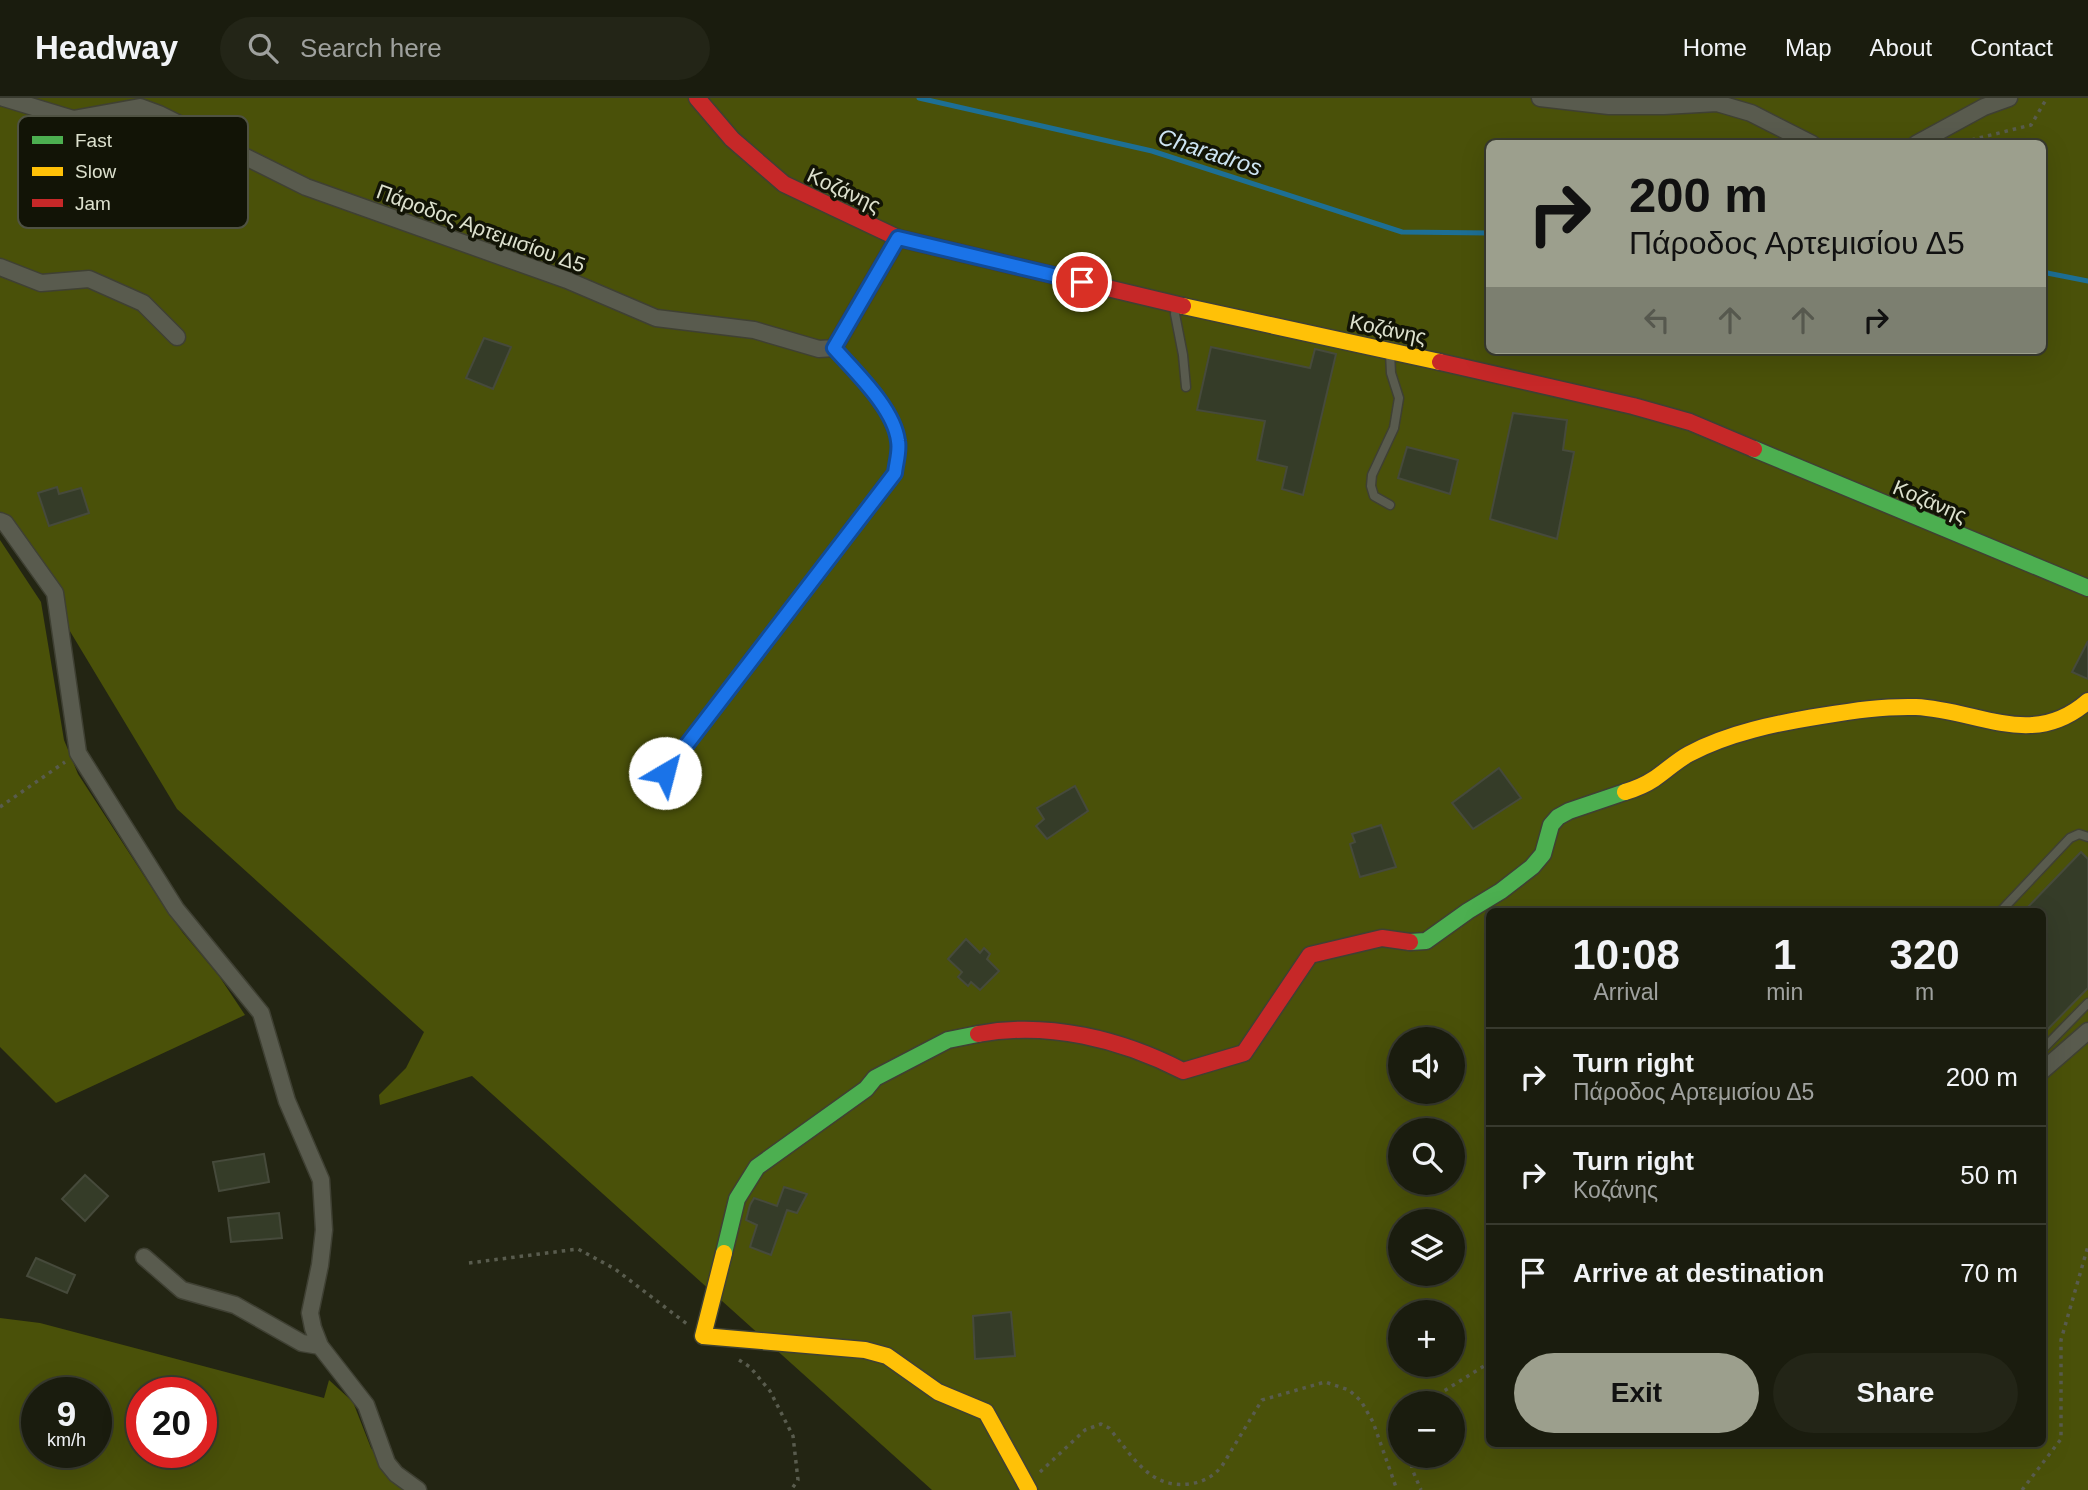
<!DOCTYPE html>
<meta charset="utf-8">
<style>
:root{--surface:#1a1c0e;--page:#232517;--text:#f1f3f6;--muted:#9fa19e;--line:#383a2e;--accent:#9c9f8d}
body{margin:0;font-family:Arial,sans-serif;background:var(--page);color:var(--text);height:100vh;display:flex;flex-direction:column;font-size:26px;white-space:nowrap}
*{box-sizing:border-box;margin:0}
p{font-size:23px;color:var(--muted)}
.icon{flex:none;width:38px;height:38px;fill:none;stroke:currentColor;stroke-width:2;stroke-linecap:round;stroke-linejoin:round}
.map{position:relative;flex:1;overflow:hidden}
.details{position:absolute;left:1486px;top:810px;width:560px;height:539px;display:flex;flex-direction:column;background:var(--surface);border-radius:10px;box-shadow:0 7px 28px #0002,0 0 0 2px var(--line)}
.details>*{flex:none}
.hud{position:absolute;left:1486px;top:42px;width:560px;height:214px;border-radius:10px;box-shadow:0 7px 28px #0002,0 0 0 2px var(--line);background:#9c9f8d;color:#111;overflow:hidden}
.controls{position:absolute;left:1388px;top:929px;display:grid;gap:14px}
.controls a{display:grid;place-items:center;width:77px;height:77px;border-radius:50%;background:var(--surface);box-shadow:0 7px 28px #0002,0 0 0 2px var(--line);font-size:35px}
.speed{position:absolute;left:21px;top:1279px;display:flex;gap:14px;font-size:35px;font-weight:700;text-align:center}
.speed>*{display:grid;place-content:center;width:91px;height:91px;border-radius:50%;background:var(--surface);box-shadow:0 7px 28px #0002,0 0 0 2px var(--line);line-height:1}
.speed small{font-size:18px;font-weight:400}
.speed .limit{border:10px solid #d22;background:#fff;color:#111}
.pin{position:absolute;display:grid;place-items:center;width:60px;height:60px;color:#fff;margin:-30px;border:4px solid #fff;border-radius:50%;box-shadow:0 2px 7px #0007}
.me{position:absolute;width:77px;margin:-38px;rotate:37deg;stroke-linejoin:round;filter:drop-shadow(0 0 5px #0008)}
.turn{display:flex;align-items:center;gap:24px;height:147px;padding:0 28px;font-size:32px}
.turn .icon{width:91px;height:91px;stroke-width:2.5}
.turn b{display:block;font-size:49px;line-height:60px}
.lanes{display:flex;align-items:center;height:66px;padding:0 28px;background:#0003;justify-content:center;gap:35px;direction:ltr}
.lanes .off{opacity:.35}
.eta{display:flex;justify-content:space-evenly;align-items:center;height:119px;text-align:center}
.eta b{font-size:42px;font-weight:800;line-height:49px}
.action{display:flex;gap:14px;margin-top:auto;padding:14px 28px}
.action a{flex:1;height:80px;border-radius:42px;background:var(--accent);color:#111;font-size:28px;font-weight:800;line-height:80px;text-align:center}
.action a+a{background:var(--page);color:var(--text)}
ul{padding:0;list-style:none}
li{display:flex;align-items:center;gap:21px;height:98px;padding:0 28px;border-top:2px solid var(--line)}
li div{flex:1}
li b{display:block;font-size:26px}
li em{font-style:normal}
header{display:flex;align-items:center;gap:42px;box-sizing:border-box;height:98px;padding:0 35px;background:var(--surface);border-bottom:2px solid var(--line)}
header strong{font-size:33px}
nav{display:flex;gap:38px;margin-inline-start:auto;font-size:24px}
.search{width:490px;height:63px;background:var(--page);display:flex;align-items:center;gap:18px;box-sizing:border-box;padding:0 24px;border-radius:38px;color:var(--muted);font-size:26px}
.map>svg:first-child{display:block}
.green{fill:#4a5109;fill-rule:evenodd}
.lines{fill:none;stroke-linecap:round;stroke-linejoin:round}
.stream{stroke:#1d6f94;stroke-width:5}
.building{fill:#353c28;stroke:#464a3b;stroke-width:2}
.lane-casing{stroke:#3f4033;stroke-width:11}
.street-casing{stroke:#3f4033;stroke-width:19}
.fast-casing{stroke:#3f4033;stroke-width:19}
.slow-casing{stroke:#3f4033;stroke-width:19}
.jam-casing{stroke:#3f4033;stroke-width:19}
.path{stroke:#595c4e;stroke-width:3.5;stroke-dasharray:3.5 5;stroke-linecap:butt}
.lane{stroke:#595b4e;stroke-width:8}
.street{stroke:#595b4e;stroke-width:16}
.fast{stroke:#4caf50;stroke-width:16}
.slow{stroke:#ffc107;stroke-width:16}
.jam{stroke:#c62828;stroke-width:16}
.route-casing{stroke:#114b97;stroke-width:18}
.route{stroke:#1a73e8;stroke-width:12}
.labels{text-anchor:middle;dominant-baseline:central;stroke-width:7;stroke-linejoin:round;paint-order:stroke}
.street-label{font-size:21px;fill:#dde1ce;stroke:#121406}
.water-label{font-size:23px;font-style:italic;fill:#cde4f3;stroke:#121406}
.key{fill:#121406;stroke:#4f5242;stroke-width:2}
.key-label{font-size:19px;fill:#dde1ce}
</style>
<header>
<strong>Headway</strong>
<div class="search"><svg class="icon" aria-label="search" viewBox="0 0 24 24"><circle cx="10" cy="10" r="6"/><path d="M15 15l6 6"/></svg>Search here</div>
<nav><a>Home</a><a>Map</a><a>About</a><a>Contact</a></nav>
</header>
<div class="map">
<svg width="2088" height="1392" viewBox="0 0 2088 1392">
<rect width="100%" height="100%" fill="#232513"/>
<path class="green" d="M0,0H2088V1392H932L472,978L380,1007L379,997L406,970L424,934L177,711L0,417ZM1489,46H2042V252H1489ZM1489,814H2042V1346H1489ZM1400,942H1452V994H1400ZM1400,1032H1452V1085H1400ZM1400,1124H1452V1176H1400ZM1400,1214H1452V1267H1400ZM1400,1306H1452V1358H1400Z
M0,442L41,504L64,642L78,676L161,804L183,835L219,878L245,917L56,1005L0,949Z
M0,1220L40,1225L324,1300L329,1282L353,1304L371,1350L399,1388L405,1392H0ZM37,1295H96V1354H37ZM142,1295H201V1354H142Z"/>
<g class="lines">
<path class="stream" d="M919,0L1152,53L1402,134L1489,135
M2042,174L2088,183"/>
</g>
<path class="building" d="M484,240L511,249L493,291L466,280Z
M1211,249L1310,270L1315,251L1336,256L1303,397L1282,391L1287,369L1257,362L1265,323L1197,312Z
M1513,315L1567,322L1563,352L1574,354L1557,441L1490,421Z
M1407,349L1458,362L1450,396L1398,380Z
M57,389L59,396L81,390L89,415L49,428L38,395Z
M2088,543V581L2072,574Z
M1499,670L1521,700L1473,731L1452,705Z
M1075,688L1088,713L1047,741L1036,728L1044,721L1037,710Z
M1381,727L1396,769L1360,779L1350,746L1355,744L1352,736Z
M2081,754L2088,761V890L2042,937V814H2023Z
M966,841L980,855L984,850L990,856L987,861L999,873L980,892L971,884L968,888L958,879L962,874L948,861Z
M264,1056L269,1084L219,1093L213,1064Z
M85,1077L108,1098L85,1123L62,1101Z
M784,1089L807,1096L797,1115L787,1112L771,1157L750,1149L757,1127L746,1122L750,1107L754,1100L777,1108Z
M279,1115L282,1140L231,1144L228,1120Z
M36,1160L75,1177L67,1195L27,1178Z
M1011,1214L1015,1258L975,1261L973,1218Z"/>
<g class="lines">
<defs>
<path id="lane" d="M1176,209L1175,216L1183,257L1186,289
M1390,407L1374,398L1371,388L1372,377L1394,330L1399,300L1391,275L1390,255
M665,675L895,375C896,365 900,353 898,343C894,310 855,274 834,250
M2000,814L2070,740L2079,736L2088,739
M2042,952L2088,905"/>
<path id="street" d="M4,0L73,21L140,9L159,16L306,89L567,182L656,220L754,232L819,251L834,250L898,140
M1540,0L1609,8H1664L1717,5L1751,15L1812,46
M1916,46L1984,9L2009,0
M0,169L41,185L89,181L143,205L177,239
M0,423L5,425L55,495L78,655L176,811L261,915L287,1003L321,1082L324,1132L320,1167L310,1215L313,1230L320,1248L366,1307L387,1365L396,1376L418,1392
M2042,973L2088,933
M144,1159L182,1192L235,1207L302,1245L320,1248"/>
<path id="fast" d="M1754,351L2088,490
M1410,844L1426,843L1468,813L1501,793L1532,769L1543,756L1551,727L1558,719L1569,713L1625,694
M724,1155L737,1101L757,1069L866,991L875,980L948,942L978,936"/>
<path id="slow" d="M1183,208L1440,264
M1625,694C1635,691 1645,687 1654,681C1666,673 1676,663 1689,656C1728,635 1777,625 1821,618C1852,613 1884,608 1916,609C1979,612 2032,652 2088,603
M724,1155L703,1238L865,1252L887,1258L938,1294L986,1314L1029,1392"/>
<path id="jam" d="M697,0L732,41L784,86L898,140L1183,208
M1440,264L1633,308L1690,324L1754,351
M978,936C1048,923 1121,941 1183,973L1244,955L1310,857L1382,840L1410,844"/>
</defs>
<use href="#lane" class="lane-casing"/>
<use href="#street" class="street-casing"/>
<use href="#fast" class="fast-casing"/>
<use href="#slow" class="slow-casing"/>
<use href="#jam" class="jam-casing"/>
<path class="path" d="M1955,46L2031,27L2047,0
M0,709L65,664
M469,1165L578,1151L615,1171L687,1226
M739,1262L750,1269L770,1293L793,1338L798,1382L791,1392
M1423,1306L1484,1268L1489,1257
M1411,1358L1412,1371L1421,1392
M1040,1374L1085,1332L1101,1326L1109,1330C1132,1357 1149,1391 1189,1386C1203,1384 1213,1379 1222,1368L1262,1302L1325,1284L1349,1292L1361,1303L1373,1324L1397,1392
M2022,1392L2061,1341V1242L2088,1148"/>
<use href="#lane" class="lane"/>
<use href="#street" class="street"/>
<use href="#fast" class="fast"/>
<use href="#slow" class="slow"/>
<use href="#jam" class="jam"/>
</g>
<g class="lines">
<defs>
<path id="route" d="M665,675L895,375C896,365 900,353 898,343C894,310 855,274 834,250L898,140L1082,184"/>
</defs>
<use href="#route" class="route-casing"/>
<use href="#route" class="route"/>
</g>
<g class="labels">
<g class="street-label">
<text transform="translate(844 92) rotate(25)">Κοζάνης</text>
<text transform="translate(481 130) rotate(20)">Πάροδος Αρτεμισίου Δ5</text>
<text transform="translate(1388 231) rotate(12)">Κοζάνης</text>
<text transform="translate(1930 403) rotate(23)">Κοζάνης</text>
</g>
<g class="water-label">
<text transform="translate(1210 54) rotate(18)">Charadros</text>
</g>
</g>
<rect x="18" y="18" width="230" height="112" rx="10" class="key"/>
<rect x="32" y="38" width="31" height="8" fill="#4caf50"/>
<rect x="32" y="69" width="31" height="9" fill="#ffc107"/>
<rect x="32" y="101" width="31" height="8" fill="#c62828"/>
<g class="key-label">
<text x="75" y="49">Fast</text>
<text x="75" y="80">Slow</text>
<text x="75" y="112">Jam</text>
</g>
</svg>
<div class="controls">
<a><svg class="icon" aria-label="sound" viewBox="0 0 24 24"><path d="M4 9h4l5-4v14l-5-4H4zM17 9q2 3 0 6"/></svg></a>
<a><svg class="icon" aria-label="search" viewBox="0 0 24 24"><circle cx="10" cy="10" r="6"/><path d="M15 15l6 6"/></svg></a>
<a><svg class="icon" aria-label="layers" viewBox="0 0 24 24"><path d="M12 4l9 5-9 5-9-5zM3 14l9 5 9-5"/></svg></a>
<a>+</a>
<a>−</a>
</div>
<div class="speed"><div>9<small>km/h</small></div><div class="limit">20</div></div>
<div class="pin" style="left:1082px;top:184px;background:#d93025"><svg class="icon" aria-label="arrive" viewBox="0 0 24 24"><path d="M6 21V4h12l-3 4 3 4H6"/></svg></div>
<svg class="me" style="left:665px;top:675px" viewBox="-20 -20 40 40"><circle r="19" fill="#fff"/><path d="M0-13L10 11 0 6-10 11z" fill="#1a73e8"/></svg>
<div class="hud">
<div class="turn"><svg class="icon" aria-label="right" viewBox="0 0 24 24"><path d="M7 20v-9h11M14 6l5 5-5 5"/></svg><div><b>200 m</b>Πάροδος Αρτεμισίου Δ5</div></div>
<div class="lanes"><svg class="icon off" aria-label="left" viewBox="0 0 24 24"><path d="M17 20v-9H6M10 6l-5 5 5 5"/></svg><svg class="icon off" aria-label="ahead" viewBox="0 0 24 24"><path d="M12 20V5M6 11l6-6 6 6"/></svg><svg class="icon off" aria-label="ahead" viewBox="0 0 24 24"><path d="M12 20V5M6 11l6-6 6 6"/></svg><svg class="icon" aria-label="right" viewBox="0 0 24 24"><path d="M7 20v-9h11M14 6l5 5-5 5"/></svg></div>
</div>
<section class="details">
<div class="eta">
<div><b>10:08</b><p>Arrival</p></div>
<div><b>1</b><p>min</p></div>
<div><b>320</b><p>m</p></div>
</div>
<ul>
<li><svg class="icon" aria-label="right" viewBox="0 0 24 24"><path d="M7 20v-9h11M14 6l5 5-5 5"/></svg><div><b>Turn right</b><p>Πάροδος Αρτεμισίου Δ5</p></div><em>200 m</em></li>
<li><svg class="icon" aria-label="right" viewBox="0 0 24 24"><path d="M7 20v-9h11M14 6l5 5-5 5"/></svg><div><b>Turn right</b><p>Κοζάνης</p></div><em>50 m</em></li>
<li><svg class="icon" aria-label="arrive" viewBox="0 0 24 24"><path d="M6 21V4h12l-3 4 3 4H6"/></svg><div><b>Arrive at destination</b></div><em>70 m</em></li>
</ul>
<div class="action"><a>Exit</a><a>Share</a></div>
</section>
</div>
